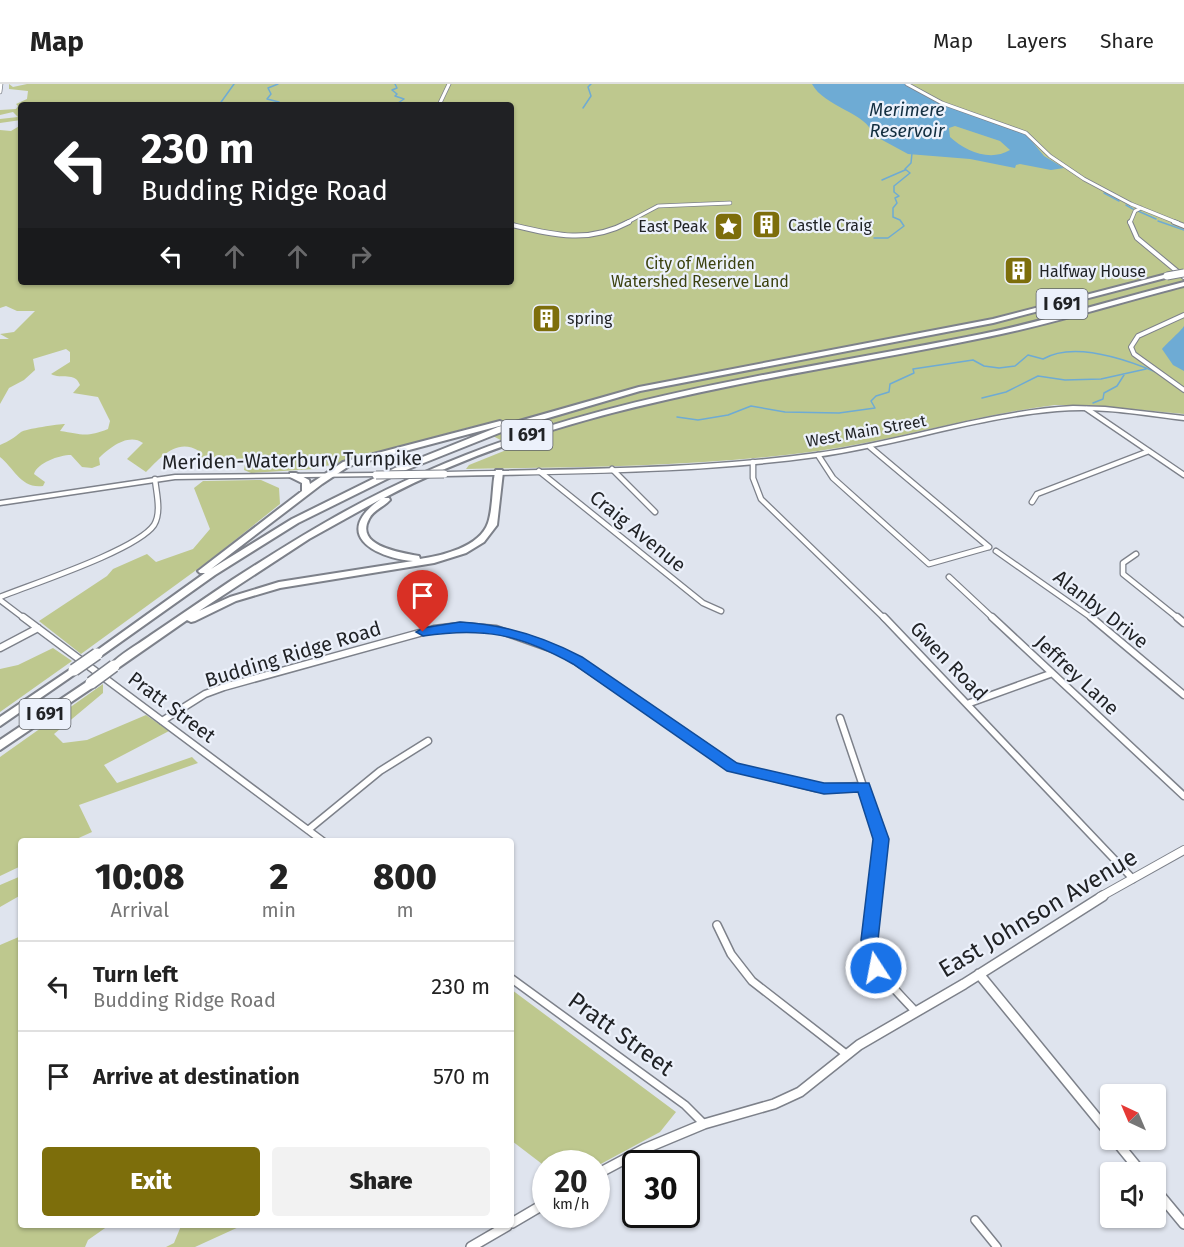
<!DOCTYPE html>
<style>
:root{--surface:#fff;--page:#f2f2f2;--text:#222;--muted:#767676;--line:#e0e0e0;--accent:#7d6e0b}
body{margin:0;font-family:"Fira Sans",sans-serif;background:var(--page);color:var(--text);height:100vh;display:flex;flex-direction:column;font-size:22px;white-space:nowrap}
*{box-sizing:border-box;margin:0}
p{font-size:20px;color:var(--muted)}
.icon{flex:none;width:33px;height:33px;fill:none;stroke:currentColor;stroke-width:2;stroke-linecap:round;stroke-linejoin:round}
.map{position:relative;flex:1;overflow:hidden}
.details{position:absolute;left:18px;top:754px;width:496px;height:390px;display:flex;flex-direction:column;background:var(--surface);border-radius:6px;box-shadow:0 2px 4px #0004}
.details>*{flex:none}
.guide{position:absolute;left:18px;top:18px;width:496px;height:183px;border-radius:6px;box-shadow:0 2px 4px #0004;background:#202124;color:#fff;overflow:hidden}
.needle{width:39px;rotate:316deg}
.tools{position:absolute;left:1100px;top:1000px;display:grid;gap:12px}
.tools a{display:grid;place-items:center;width:66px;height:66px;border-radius:6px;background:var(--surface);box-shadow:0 2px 4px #0004;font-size:30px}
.speed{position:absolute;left:532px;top:1066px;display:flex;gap:12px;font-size:30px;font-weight:700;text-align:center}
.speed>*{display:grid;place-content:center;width:78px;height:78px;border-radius:50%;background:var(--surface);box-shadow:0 2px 4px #0004;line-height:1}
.speed small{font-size:15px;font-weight:400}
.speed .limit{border:3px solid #111;border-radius:9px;background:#fff;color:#111}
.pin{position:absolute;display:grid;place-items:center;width:51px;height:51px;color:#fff;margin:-62px -26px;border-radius:50% 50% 50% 0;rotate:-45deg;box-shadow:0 0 6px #0007}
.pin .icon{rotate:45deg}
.me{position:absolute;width:66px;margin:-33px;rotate:349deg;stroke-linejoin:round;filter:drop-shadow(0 0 4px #0008)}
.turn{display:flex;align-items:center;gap:21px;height:126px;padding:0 24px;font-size:27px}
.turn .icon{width:78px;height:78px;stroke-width:2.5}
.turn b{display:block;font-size:42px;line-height:51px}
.lanes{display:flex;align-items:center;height:57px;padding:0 24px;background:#0003;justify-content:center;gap:30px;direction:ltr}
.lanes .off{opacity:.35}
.eta{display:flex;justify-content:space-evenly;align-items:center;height:102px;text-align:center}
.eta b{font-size:36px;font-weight:800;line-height:42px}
.button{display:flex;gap:12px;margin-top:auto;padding:12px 24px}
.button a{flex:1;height:69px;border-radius:6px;background:var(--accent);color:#fff;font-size:24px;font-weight:800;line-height:69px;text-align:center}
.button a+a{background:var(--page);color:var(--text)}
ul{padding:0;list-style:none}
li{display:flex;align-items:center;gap:18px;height:90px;padding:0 24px;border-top:2px solid var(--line)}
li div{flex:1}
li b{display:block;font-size:22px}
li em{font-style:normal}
header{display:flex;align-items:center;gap:36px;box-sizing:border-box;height:84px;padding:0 30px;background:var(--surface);border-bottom:2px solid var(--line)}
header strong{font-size:28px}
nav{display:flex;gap:33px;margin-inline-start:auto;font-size:21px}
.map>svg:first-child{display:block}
.green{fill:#bec88e}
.water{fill:#6eabd4;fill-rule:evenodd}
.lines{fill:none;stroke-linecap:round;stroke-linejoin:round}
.stream{stroke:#6eabd4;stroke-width:1.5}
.minor-far4-casing{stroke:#7d818a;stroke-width:4.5}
.minor-far3-casing{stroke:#7d818a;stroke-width:6}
.minor-far2-casing{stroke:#7d818a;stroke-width:7}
.minor-far1-casing{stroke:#7d818a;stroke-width:9}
.minor-casing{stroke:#7d818a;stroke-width:10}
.tertiary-far1-casing{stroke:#7d818a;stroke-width:10}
.tertiary-casing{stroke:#7d818a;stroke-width:12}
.secondary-casing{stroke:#7d818a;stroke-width:3}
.motorway-casing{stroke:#7d818a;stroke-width:4}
.minor-far4{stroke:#fff;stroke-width:3}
.minor-far3{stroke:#fff;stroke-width:4}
.minor-far2{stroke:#fff;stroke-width:4.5}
.minor-far1{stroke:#fff;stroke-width:6}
.minor{stroke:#fff;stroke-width:7}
.tertiary-far1{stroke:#fff;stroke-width:8}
.tertiary{stroke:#fff;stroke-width:9}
.secondary{fill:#fff;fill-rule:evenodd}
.motorway{fill:#fff;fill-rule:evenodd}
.secondary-bridge-casing{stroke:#7d818a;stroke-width:9;stroke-linecap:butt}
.motorway-bridge-far1-casing{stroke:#7d818a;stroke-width:9;stroke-linecap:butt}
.motorway-bridge-casing{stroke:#7d818a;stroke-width:14;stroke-linecap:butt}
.secondary-bridge{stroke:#fff;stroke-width:7}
.motorway-bridge-far1{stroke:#fff;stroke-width:7}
.motorway-bridge{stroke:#fff;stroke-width:11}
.route{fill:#1a73e8;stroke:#114b97;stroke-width:1.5}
.labels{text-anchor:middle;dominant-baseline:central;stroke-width:4.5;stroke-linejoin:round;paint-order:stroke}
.far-poi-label{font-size:16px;fill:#212326;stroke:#ecf1fb;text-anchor:start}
.far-park-label{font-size:16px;fill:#3c4210;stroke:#ecf1fb}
.far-street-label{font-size:16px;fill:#212326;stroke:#ecf1fb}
.far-water-label{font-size:18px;font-style:italic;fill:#122e40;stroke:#ecf1fb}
.shield{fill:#ecf1fb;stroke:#5e6166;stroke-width:1.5}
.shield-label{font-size:18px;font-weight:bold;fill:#212326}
.street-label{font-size:20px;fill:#212326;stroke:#ecf1fb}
.near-street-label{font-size:24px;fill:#212326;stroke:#ecf1fb}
</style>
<header>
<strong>Map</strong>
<nav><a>Map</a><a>Layers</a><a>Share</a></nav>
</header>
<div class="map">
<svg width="1184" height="1163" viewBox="0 0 1184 1163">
<rect width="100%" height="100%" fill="#dfe4ee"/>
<path class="green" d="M9,0L13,3L27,0H1184V330L1089,321H1055C975,331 898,356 818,367C702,383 583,383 466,385L469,381L514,363L474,342L315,385L251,389L244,386L245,380C227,367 222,376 206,382L197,376L199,367C177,353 160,374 146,388L127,375L143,359C128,348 108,365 99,374L100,381L92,384L82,383L71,371C59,371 37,379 34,390L45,398L43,402C21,405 14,384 0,373V361C9,357 14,354 21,348C25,345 59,340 65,340L60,347C81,350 86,354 108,345L110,337L98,313L73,309L80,301C75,287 61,296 51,290L70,278V268L66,265L33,275L35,286L24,296L9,304L0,320V255H9L0,250L14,248L35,227H17L6,222L0,224V46L11,47L21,41V198H512V21H21V36L0,39V35L18,33L13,28L0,31V26L16,25L18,22L16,20L27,15L28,7L9,5Z
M261,396L279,404L280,420L210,476L81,570L39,537L107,492L113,485L147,470L156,478L193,465L210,445L194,404L203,397Z
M53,564L72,577L0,628V585L18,581Z
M103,600V609L54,650L63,659L87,656L146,631L169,647L104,681L117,699L192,673L198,679L79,721L92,748L72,757L21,758V782L0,792V673Z
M21,792V811L0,823V801Z
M21,852V1142H108L88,1156L85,1163H0V861Z
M512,906L676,1028L660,1048L597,1082L546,1080V1083L512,1057Z
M181,1142H241L195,1163H166L174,1159Z"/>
<path class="water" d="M812,0H905L930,14L1026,50L1044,72L1064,84L1051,86L1020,80L1016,81L1015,84L970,75L908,70L873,51C868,29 824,23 812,0ZM955,42L1000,57L1010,66C990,78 965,67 950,53L949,44Z
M1184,242V287L1173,281L1162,265C1167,259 1182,246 1184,242Z"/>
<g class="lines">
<path class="stream" d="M278,0L268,4L271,10L267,15L279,18V21
M395,0L397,4L392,6L397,10L395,12L404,15L395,21
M219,21L234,0
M583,24L591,12L588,3L591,0
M882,96L905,86
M1104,109L1119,117
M1126,121L1133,125
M1138,127L1156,135
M1158,137L1184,146
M874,154H888L904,142L900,136L893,133V124L897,119L895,114L899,112L894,108V102L910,89L905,85L911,79L912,69
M982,314L1006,308L1038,292L1065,296L1101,295L1146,285
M1093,319L1103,315L1104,309L1117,302L1124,291
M677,333L698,336L728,331L751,322L785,328L839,329L875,324L871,317L876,312L889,308L890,300L914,289L913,285L973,276L984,282L999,284L1015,282L1028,271L1043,275C1074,257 1125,275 1156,288"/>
<defs>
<path id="minor-far4" d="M907,0L942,19L1026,49L1050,72L1084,95L1131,120L1178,139
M0,8L1,0
M439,21L449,0
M626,139L658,122L730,119
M1130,139L1135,127L1141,124"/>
<path id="minor-far3" d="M1130,138L1137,154L1184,193
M1174,138L1184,142
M512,141C554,151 588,160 629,138
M1184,231L1138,252L1131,263L1134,270L1184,306"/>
<path id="minor-far2" d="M1087,325L1184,391
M870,363L989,463
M818,371L833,394L929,480L989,463
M753,378V394L761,415L885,535
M612,385L655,428
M539,387L703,519L721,527
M1032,418L1037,410L1149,367
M996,467L1093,535
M1136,470L1123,479V490L1179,535
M949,493L994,535
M0,513C32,500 137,466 154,441C162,428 156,408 155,395
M0,516L25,535"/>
<path id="minor-far1" d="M23,533L324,758
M884,533L1133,795
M992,533L1184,712
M1091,533L1184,611
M1177,533L1184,539
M0,564L38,544
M967,620L1050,590
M840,634L881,755L875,813
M162,637L205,610L224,603L434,545L460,542L496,545L564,569L732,683L815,704L863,702
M308,746L380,687L428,657"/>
<path id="minor" d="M875,812C868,878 870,880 916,928
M717,841L731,870L752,897L846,970
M512,895L685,1021L704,1040
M975,1136L997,1163"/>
<path id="tertiary-far1" d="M1100,813L1184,766"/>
<path id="tertiary" d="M979,890L1110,1050
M1115,1056L1142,1089
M597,1090L644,1065L704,1040L774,1020L800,1008L859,961L964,900L1103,812
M1155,1105L1184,1140
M512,1139L546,1119
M471,1163L507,1142"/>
<path id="secondary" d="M1073,322L1105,323L1184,332V336C1142,331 1100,323 1057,327C975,334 897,362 816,373C693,390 568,389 444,392L441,390L444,388C568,385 694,386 817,369C903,357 986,327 1073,322Z
M376,389L379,391L378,392L175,395L0,421V417L175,391Z"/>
<path id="motorway" d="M1167,190L1169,191V193L993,239L640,307L504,347L401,388L298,439L215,491L101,572H93L92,570L205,489H200L198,487L302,407V399L290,393V389H296L309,396L310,400L343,378L500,337L504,339L503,341L349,382L322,400L211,485L292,435L395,384L498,343L639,303L993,235Z
M1184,198V202C1117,219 1050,241 982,254C783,295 566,318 384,414H389L390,416C384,423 373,426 369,435C354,463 404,469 419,472L420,475C441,472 480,463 488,439C493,424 492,404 495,388L496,386H502L503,388L497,441L484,458L466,469L434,479L280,504L236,517L195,537L191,538L187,536L118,584H110L109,582C120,570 137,561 151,551C178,533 205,514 232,496C294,456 357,417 425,388C601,310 794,288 982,250C1050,236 1116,215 1184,198ZM381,415C332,449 372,473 413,477L279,498L230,513L199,527L309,455Z
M74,583L79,586L78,588L0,642V633Z
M91,595L96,599L95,602L0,666V656Z"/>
</defs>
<use href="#minor-far4" class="minor-far4-casing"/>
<use href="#minor-far3" class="minor-far3-casing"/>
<use href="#minor-far2" class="minor-far2-casing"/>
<use href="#minor-far1" class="minor-far1-casing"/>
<use href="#minor" class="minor-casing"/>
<use href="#tertiary-far1" class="tertiary-far1-casing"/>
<use href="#tertiary" class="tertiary-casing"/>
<use href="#secondary" class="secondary-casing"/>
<use href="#motorway" class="motorway-casing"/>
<use href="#minor-far4" class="minor-far4"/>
<use href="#minor-far3" class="minor-far3"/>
<use href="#minor-far2" class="minor-far2"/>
<use href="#minor-far1" class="minor-far1"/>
<use href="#minor" class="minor"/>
<use href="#tertiary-far1" class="tertiary-far1"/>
<use href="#tertiary" class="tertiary"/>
<use href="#secondary" class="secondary"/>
<use href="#motorway" class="motorway"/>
<defs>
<path id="secondary-bridge" d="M376,391L444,390"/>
<path id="motorway-bridge-far1" d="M1167,192L1184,189"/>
<path id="motorway-bridge" d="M74,586L97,570
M91,599L114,582"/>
</defs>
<use href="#secondary-bridge" class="secondary-bridge-casing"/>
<use href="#motorway-bridge-far1" class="motorway-bridge-far1-casing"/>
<use href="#motorway-bridge" class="motorway-bridge-casing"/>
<use href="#secondary-bridge" class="secondary-bridge"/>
<use href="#motorway-bridge-far1" class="motorway-bridge-far1"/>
<use href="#motorway-bridge" class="motorway-bridge"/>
</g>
<path class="route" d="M460,538C503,540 544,553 582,573L737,679L824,699H869L889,755L878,856L884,884L882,889L876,891L870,889L861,856L873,755L858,708L824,710L727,687L573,580C519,550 483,543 423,552L416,548L423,544Z"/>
<defs>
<symbol id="building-square" viewBox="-11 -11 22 22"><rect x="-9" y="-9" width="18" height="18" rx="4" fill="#7d6e0b" stroke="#ecf1fb"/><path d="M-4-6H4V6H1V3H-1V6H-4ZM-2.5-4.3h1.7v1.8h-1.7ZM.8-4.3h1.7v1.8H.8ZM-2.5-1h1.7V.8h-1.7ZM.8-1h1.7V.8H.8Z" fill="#fff"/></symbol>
<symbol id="sight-square" viewBox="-11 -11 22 22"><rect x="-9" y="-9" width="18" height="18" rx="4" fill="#7d6e0b" stroke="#ecf1fb"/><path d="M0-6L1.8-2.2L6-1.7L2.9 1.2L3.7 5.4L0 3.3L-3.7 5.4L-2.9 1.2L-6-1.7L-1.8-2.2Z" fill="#fff"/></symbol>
</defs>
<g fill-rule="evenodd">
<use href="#building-square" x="750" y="124" width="33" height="33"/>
<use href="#sight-square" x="712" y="126" width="33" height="33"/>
<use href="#building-square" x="1002" y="170" width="33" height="33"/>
<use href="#building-square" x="530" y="218" width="33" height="33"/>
</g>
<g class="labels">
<g class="far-poi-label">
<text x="788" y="141">Castle Craig</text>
<text x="707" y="142" text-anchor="end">East Peak</text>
<text x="1039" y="187">Halfway House</text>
<text x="567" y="234">spring</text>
</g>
<g class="far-park-label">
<text x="700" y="179">City of Meriden<tspan x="700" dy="18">Watershed Reserve Land</tspan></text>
</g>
<g class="far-street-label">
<text transform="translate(866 347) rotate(-10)">West Main Street</text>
</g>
<g class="far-water-label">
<text x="907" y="26">Merimere<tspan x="907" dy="21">Reservoir</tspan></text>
</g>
<g class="shield">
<rect x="1036.5" y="205" width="51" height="30" rx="4.5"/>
<rect x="501.5" y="336" width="51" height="30" rx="4.5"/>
<rect x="19.5" y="615" width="51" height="30" rx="4.5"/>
</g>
<g class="shield-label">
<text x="1062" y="220">I 691</text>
<text x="527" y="351">I 691</text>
<text x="45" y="630">I 691</text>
</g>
<g class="street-label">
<text transform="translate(292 376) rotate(-1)">Meriden-Waterbury Turnpike</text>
<text transform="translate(638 447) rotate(39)">Craig Avenue</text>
<text transform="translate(1101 525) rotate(38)">Alanby Drive</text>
<text transform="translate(293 570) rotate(-17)">Budding Ridge Road</text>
<text transform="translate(949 577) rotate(46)">Gwen Road</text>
<text transform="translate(1077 591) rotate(43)">Jeffrey Lane</text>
<text transform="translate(172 623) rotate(37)">Pratt Street</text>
</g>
<g class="near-street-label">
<text transform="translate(1038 829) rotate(-31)">East Johnson Avenue</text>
<text transform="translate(621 950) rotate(36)">Pratt Street</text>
</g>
</g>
</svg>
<div class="tools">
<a><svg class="needle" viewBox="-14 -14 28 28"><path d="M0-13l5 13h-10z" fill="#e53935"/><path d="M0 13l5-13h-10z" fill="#767676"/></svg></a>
<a><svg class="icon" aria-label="sound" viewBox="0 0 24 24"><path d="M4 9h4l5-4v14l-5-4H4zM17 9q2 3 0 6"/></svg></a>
</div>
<div class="speed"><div>20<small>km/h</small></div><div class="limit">30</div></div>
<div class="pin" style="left:423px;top:548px;background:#d93025"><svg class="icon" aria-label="arrive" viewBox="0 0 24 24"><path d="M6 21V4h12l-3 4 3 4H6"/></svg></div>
<svg class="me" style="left:876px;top:884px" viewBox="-20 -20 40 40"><circle r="17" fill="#1a73e8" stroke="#fff" stroke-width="3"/><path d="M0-11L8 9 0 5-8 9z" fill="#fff"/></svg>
<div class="guide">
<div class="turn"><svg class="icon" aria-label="left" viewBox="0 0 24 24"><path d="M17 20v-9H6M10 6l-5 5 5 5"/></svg><div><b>230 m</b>Budding Ridge Road</div></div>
<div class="lanes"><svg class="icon" aria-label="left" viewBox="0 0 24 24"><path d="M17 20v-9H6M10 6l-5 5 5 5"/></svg><svg class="icon off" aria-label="ahead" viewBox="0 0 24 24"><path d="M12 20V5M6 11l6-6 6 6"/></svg><svg class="icon off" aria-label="ahead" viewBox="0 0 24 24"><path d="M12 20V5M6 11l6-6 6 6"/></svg><svg class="icon off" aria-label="right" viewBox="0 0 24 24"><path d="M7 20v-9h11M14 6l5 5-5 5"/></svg></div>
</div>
<section class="details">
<div class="eta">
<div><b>10:08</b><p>Arrival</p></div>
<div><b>2</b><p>min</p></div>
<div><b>800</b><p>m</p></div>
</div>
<ul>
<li><svg class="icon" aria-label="left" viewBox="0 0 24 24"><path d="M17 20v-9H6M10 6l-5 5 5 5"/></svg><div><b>Turn left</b><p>Budding Ridge Road</p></div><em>230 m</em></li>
<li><svg class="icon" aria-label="arrive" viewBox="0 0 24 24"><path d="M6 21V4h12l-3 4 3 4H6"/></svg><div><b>Arrive at destination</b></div><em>570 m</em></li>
</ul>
<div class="button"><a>Exit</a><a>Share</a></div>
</section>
</div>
